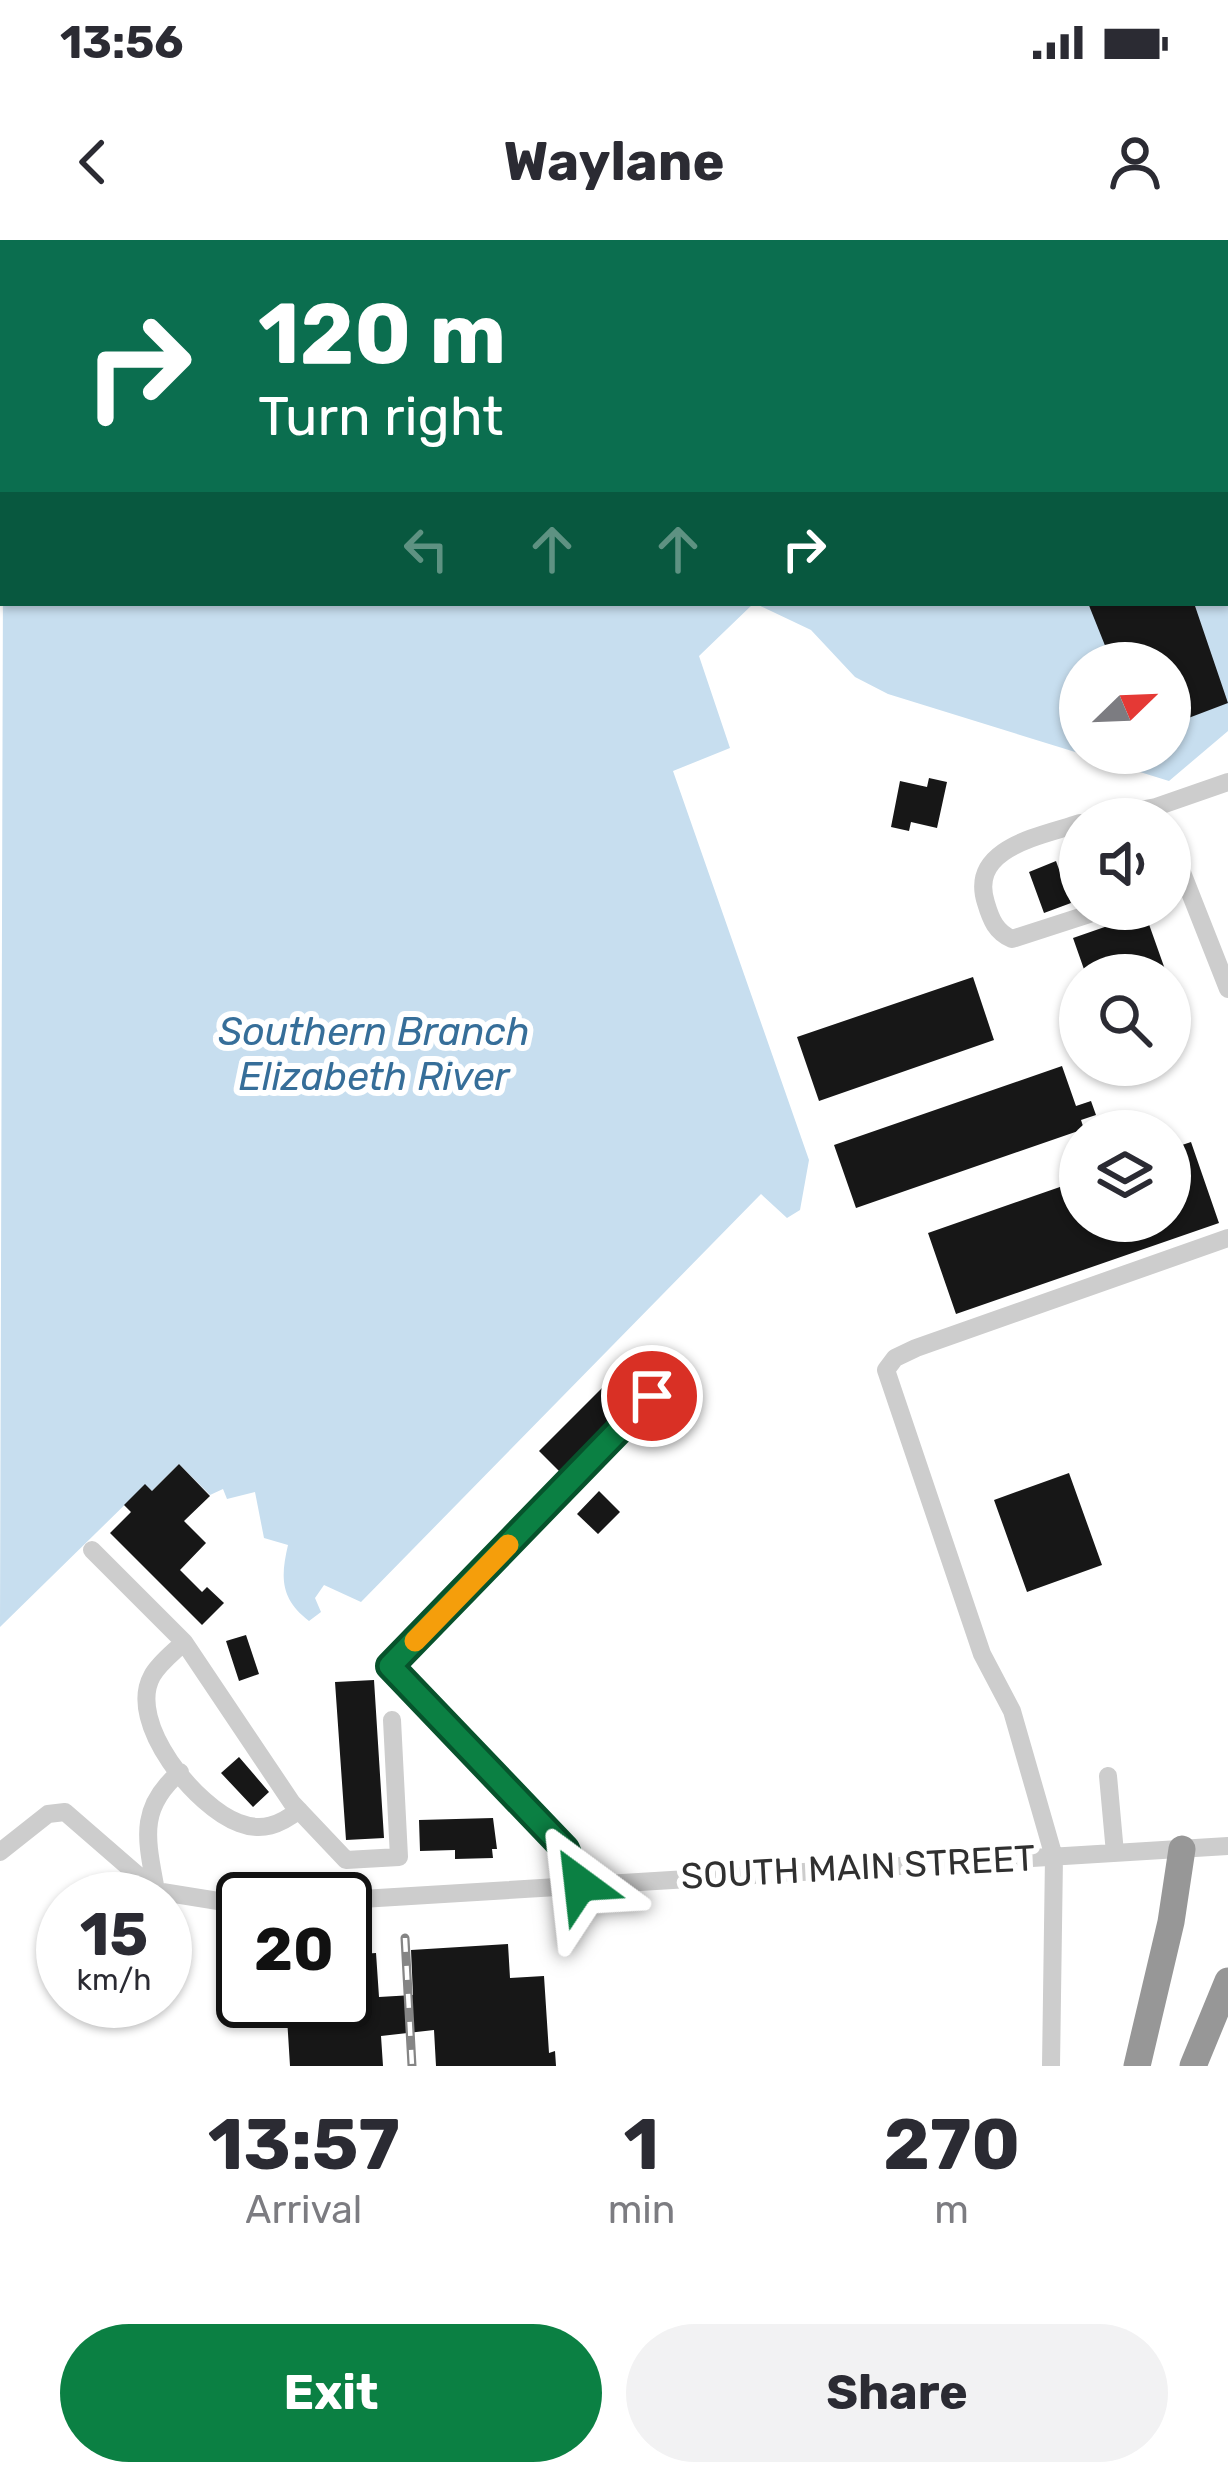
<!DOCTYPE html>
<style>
:root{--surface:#fff;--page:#f2f2f3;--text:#2b2b33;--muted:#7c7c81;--accent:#0b8043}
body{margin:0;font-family:Rubik,sans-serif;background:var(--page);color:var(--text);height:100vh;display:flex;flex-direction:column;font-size:45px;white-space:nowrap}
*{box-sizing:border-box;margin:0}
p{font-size:39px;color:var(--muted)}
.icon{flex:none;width:66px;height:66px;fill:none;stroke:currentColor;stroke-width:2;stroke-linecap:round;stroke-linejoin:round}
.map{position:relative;height:1826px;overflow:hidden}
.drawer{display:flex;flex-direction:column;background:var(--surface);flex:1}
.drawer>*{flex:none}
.banner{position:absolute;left:0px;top:0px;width:1230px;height:366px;box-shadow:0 3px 9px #0004;background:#0b6e4f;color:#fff;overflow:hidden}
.needle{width:78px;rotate:67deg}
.controls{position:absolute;left:1059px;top:402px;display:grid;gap:24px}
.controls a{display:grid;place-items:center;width:132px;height:132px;border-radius:50%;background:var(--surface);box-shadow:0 3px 9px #0004;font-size:60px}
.speed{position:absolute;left:36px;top:1632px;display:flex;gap:24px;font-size:60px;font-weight:700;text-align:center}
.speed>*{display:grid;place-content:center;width:156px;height:156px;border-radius:50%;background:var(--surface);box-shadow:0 3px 9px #0004;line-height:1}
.speed small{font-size:30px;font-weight:400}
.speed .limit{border:6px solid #111;border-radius:18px;background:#fff;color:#111}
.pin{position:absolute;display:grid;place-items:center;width:102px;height:102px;color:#fff;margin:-51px;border:6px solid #fff;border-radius:50%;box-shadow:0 3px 12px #0007}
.me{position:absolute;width:132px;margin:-66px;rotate:330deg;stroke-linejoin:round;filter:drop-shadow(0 0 9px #0008)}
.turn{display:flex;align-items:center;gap:42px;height:252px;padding:0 60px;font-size:54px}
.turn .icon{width:156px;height:156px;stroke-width:2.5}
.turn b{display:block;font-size:84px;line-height:102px}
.lanes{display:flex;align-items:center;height:114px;padding:0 60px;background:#0003;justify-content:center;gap:60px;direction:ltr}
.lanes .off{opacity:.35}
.eta{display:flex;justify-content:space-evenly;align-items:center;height:204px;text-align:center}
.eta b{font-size:72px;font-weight:700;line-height:84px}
.action{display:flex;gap:24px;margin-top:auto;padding:24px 60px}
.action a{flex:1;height:138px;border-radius:72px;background:var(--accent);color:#fff;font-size:48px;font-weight:700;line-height:138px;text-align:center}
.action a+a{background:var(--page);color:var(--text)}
.status{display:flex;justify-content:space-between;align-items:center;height:84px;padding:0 60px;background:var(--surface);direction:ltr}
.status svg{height:33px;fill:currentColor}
header{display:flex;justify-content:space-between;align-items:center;height:156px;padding:0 60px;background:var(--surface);font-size:54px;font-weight:700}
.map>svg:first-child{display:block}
.water{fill:#c7deef;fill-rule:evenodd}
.building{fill:#171717}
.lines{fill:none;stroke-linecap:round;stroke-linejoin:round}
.minor{stroke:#cdcdcd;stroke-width:18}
.highway{stroke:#979797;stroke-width:27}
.rail-casing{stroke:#858585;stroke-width:9}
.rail{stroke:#fff;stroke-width:4.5;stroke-dasharray:14;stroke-linecap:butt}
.route-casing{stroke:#07532c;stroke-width:30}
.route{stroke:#0b8043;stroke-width:21}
.slow{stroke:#f59e0b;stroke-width:21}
.labels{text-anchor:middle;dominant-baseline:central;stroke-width:12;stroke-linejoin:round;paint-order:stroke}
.street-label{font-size:36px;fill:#303030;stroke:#fff}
.water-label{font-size:39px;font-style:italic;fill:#366e99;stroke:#fff}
</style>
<div class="status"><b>13:56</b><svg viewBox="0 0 49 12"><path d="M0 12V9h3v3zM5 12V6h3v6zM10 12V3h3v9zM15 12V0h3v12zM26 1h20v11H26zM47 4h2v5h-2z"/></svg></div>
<header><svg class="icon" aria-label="back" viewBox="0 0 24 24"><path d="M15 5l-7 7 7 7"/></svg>Waylane<svg class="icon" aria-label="person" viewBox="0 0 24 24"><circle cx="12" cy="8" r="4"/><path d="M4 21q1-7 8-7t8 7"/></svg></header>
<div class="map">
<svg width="1228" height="1826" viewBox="0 0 1228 1826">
<rect width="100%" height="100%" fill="#fff"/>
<path class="water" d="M332,0H1228V491L1169,541L888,454L855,437L811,390L754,363L699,416L730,508L673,531L809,920L800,970L787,978L761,954L361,1362L324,1345L315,1358L321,1372L309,1381C281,1359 280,1339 288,1305L264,1298L255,1252L227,1259L223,1249L210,1255L179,1224L152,1251L145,1245L0,1387L3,333V363H1227V3H329ZM1080,423H1170V513H1080Z"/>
<path class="building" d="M1088,363H1194L1228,463L1170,485V423H1112Z
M929,538L947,542L937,588L911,582L909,591L891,587L900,541L927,547Z
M1056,621L1071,663L1044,673L1029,632Z
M1145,673L1167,735H1086L1073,698Z
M973,737L994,800L819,861L797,797Z
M1062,826L1076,866L1091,861L1096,875L1081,880L1084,889L856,968L834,905Z
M1191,902L1219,983L956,1074L928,993L1080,940V981H1170V909Z
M621,1129L640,1149L560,1232L539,1211Z
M179,1224L210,1256L184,1281L206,1303L180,1330L202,1352L207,1347L224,1363L202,1385L110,1293L131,1272L124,1265L145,1244L152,1251Z
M1069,1233L1102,1325L1027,1352L994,1260Z
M599,1251L620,1272L598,1294L577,1274Z
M246,1395L259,1434L239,1441L226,1401Z
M374,1440L384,1598L346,1600L335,1442Z
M239,1517L269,1552L253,1567L221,1533Z
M419,1580L493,1578L497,1609H492L493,1618L455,1619V1610L420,1611Z
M508,1704L510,1738L544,1736L549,1813L555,1811L556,1826H436L434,1790L381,1796L383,1826H290L286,1761H345V1715L376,1713L379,1757L413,1755L411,1710Z"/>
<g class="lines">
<path class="minor" d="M1090,579L1156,567L1228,542
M1080,583C1042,596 968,607 986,663C991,680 996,692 1012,699L1105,669
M1170,602L1228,749
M92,1310L184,1402
M1108,1536L1115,1613
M299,1570C280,1585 262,1592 239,1583C197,1568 126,1483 152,1436C159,1423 174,1412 184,1402L292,1563L346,1620L399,1617L392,1480
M0,1612L48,1574L65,1572L156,1651L243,1665
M581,1644L565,1609L390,1426L652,1156
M156,1651C147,1600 137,1569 180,1532
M345,1660L1228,1606
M1051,1826L1054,1617L1012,1471L982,1414L886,1130L895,1118L916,1108L1228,998"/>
<path class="highway" d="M1137,1826L1171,1682L1182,1609
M1193,1826L1228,1741"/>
<defs>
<path id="rail" d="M405,1698L412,1826"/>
</defs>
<use href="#rail" class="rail-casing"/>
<use href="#rail" class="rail"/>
</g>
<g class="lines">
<defs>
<path id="route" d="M580,1644L565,1609L390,1426L652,1156"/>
</defs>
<use href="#route" class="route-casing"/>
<use href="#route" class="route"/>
<path class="slow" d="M415,1401L508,1305"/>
</g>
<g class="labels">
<g class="street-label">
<text transform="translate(858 1627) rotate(-3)">SOUTH MAIN STREET</text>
</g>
<g class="water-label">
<text x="374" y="792">Southern Branch<tspan x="374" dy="45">Elizabeth River</tspan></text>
</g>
</g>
</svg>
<div class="controls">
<a><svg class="needle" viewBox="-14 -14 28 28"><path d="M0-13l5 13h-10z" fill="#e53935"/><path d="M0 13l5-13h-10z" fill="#7c7c81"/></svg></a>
<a><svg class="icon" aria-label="sound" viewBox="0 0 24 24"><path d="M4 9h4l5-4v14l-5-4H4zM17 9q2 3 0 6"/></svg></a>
<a><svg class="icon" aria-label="search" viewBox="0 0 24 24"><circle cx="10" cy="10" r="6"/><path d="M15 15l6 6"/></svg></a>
<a><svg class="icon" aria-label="layers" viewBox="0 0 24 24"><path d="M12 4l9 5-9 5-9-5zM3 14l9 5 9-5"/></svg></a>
</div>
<div class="speed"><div>15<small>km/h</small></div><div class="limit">20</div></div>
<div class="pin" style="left:652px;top:1156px;background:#d93025"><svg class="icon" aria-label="arrive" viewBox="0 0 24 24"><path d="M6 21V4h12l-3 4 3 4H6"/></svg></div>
<svg class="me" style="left:580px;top:1644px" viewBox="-20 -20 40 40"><path d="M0-17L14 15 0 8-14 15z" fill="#0b8043" stroke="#fff" stroke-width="4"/></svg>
<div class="banner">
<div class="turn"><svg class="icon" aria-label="right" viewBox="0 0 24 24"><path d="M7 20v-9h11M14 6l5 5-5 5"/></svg><div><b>120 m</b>Turn right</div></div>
<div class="lanes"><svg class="icon off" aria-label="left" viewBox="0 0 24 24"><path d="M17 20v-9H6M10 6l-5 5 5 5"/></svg><svg class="icon off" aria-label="ahead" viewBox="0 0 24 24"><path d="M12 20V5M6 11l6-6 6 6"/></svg><svg class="icon off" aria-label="ahead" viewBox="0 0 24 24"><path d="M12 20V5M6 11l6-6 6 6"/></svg><svg class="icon" aria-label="right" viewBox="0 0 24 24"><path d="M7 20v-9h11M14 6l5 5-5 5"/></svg></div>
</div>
</div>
<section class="drawer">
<div class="eta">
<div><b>13:57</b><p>Arrival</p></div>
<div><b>1</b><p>min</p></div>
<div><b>270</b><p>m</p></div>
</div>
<div class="action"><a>Exit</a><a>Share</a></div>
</section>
